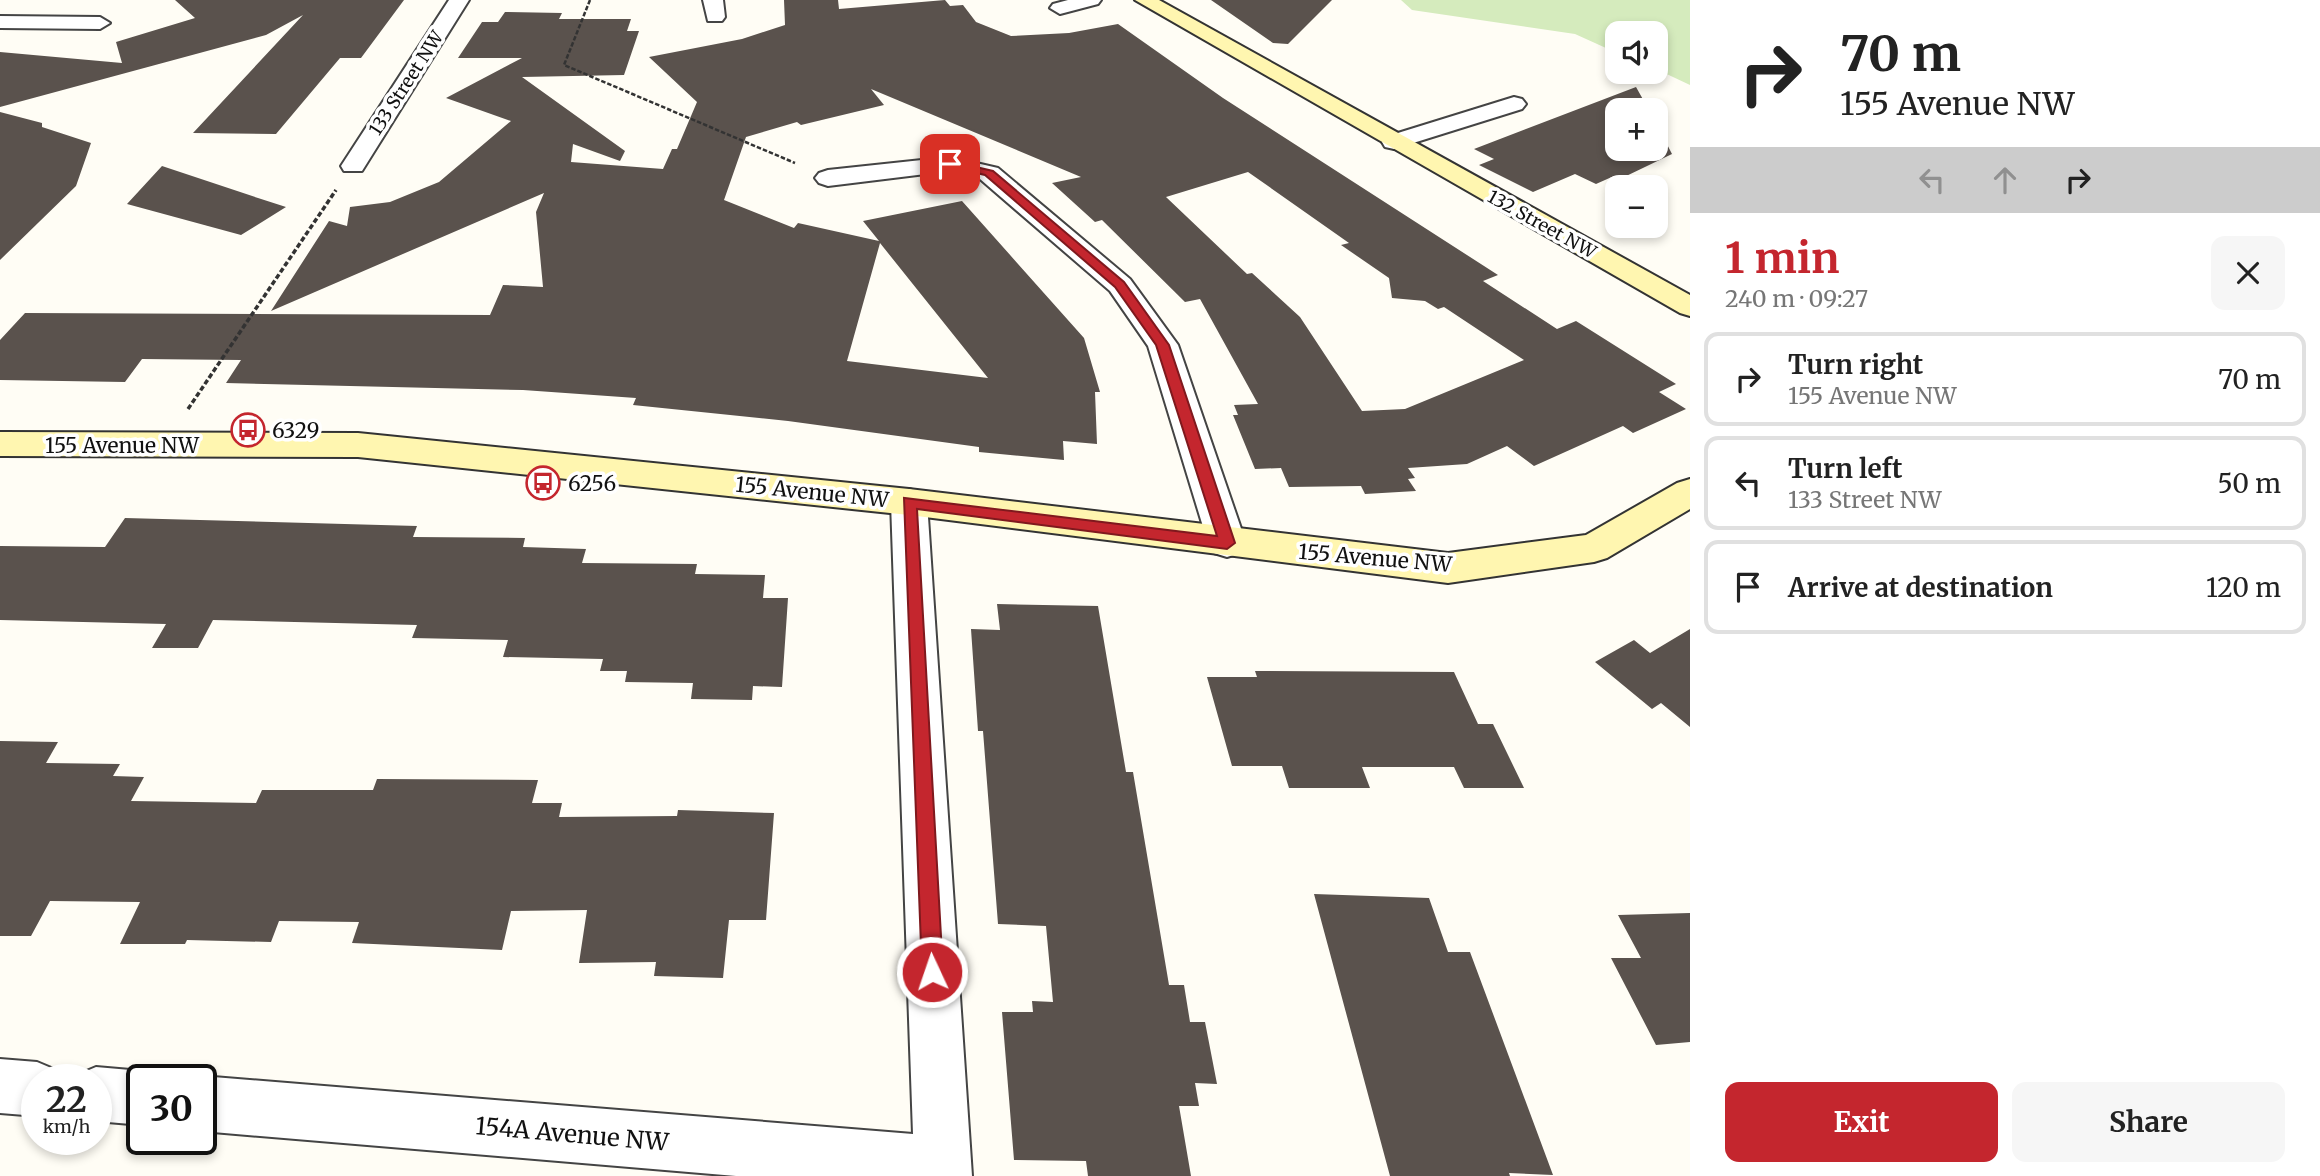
<!DOCTYPE html>
<meta charset="utf-8">
<style>
:root{--surface:#fff;--page:#f6f6f6;--text:#222;--muted:#767676;--line:#e0e0e0;--accent:#c4262e}
body{margin:0;font-family:Merriweather,serif;background:var(--page);color:var(--text);height:100vh;display:flex;flex-direction:column;font-size:26px;white-space:nowrap}
*{box-sizing:border-box;margin:0}
p{font-size:23px;color:var(--muted)}
.icon{flex:none;width:38px;height:38px;fill:none;stroke:currentColor;stroke-width:2;stroke-linecap:round;stroke-linejoin:round}
.map{position:relative;flex:1;overflow:hidden}
.side{display:flex;flex-direction:column;background:var(--surface);width:630px}
.side>*{flex:none}
.top-card{background:#fff;color:var(--text);overflow:hidden}
.tools{position:absolute;left:1605px;top:21px;display:grid;gap:14px}
.tools a{display:grid;place-items:center;width:63px;height:63px;border-radius:14px;background:var(--surface);box-shadow:0 4px 10px #0003;font-size:35px}
.speed{position:absolute;left:21px;top:1064px;display:flex;gap:14px;font-size:35px;font-weight:700;text-align:center}
.speed>*{display:grid;place-content:center;width:91px;height:91px;border-radius:50%;background:var(--surface);box-shadow:0 4px 10px #0003;line-height:1}
.speed small{font-size:18px;font-weight:400}
.speed .limit{border:4px solid #111;border-radius:10px;background:#fff;color:#111}
.pin{position:absolute;display:grid;place-items:center;width:60px;height:60px;color:#fff;margin:-30px;border-radius:14px;box-shadow:0 4px 10px #0006}
.me{position:absolute;width:77px;margin:-38px;rotate:357deg;stroke-linejoin:round;filter:drop-shadow(0 0 5px #0008)}
.turn{display:flex;align-items:center;gap:24px;height:147px;padding:0 35px;font-size:32px}
.turn .icon{width:91px;height:91px;stroke-width:2.5}
.turn b{display:block;font-size:49px;line-height:60px}
.lanes{display:flex;align-items:center;height:66px;padding:0 35px;background:#0003;justify-content:center;gap:35px;direction:ltr}
.lanes .off{opacity:.35}
.round{display:grid;place-items:center;flex:none;width:74px;height:74px;border-radius:14px;background:var(--page)}
.head{display:flex;align-items:center;justify-content:space-between;height:119px;padding:0 35px}
h1{font-size:42px;font-weight:700;line-height:52px;color:var(--accent)}
.button{display:flex;gap:14px;margin-top:auto;padding:14px 35px}
.button a{flex:1;height:80px;border-radius:14px;background:var(--accent);color:#fff;font-size:28px;font-weight:700;line-height:80px;text-align:center}
.button a+a{background:var(--page);color:var(--text)}
ul{padding:0;list-style:none}
li{display:flex;align-items:center;gap:21px;height:94px;margin:0 14px 10px;padding:0 21px;border:4px solid var(--line);border-radius:14px}
li div{flex:1}
li b{display:block;font-size:26px}
li em{font-style:normal}
main{display:flex;flex:1;min-height:0}
.map>svg:first-child{display:block}
.green{fill:#d5ebbd}
.building{fill:#5a524d;fill-rule:evenodd}
.lines{fill:none;stroke-linecap:round;stroke-linejoin:round}
.street-casing{stroke:#444;stroke-width:4}
.secondary-casing{stroke:#333;stroke-width:4}
.path-far1{stroke:#333;stroke-width:2.5;stroke-dasharray:4.5 2;stroke-linecap:butt}
.path{stroke:#333;stroke-width:3.5;stroke-dasharray:5 2.5;stroke-linecap:butt}
.street{fill:#fff;fill-rule:evenodd}
.secondary{fill:#fff6b0;fill-rule:evenodd}
.route{fill:#c4262e;stroke:#7f191e;stroke-width:2}
.labels{text-anchor:middle;dominant-baseline:central;stroke-width:7;stroke-linejoin:round;paint-order:stroke}
.far-street-label{font-size:18px;fill:#111;stroke:#fff}
.poi-label{font-size:21px;fill:#111;stroke:#fff;text-anchor:start}
.street-label{font-size:21px;fill:#111;stroke:#fff}
.near-street-label{font-size:24px;fill:#111;stroke:#fff}
</style>
<main>
<div class="map">
<svg width="1690" height="1176" viewBox="0 0 1690 1176">
<rect width="100%" height="100%" fill="#fffdf5"/>
<path class="green" d="M1401,0H1690V85L1656,69V33H1617V53L1575,34L1412,10Z"/>
<path class="building" d="M175,0H404L361,58H340L276,134L193,133L303,15L266,35L0,107V52L122,63L116,42L195,18Z
M784,0H838L839,9L945,0L950,6L963,5L976,22L1011,36L1069,33L1118,24L1223,98L1498,275L1483,281L1557,329L1576,321L1676,384L1659,392L1686,409L1633,433L1623,426L1534,466L1507,446L1467,464L1408,468L1415,478L1408,479L1416,491L1365,494L1361,486L1289,487L1281,468L1255,469L1233,415H1238L1234,405L1258,404L1200,299L1185,302L1102,220L1095,222L1052,183L1081,177L871,89L884,105L801,125L797,122L746,137L724,200L794,228L798,223L879,241L863,221L962,201L1084,338L1100,392H1095L1097,444L1063,441L1064,460L979,452V447L788,421L633,405L636,398L523,390L226,383L241,360L142,359L125,382L0,380V340L25,313L490,315L503,285L543,287L536,212L544,193L271,311L329,221L347,226L350,207L390,202L439,182L511,121L446,98L522,58H458L482,22H498L505,12L562,13L559,19H631L627,31H639L624,75L522,77L625,151L620,161L573,144L571,162L663,169L672,149H677L697,102L649,57L742,39L785,25ZM1248,172L1349,243L1341,245L1389,278L1392,298L1425,301L1438,309L1444,307L1524,360L1405,409L1362,411L1300,317L1252,273L1247,274L1166,197ZM880,243L988,378L847,361Z
M1211,0H1332L1288,44L1273,43Z
M1636,87L1649,110H1617V149H1656V123L1672,154L1620,179L1614,176L1596,184L1575,174L1533,192L1479,165L1494,159L1474,149Z
M0,112L42,123V127L91,143L76,186L0,260Z
M162,166L258,198L286,207L241,235L127,204Z
M125,518L417,526L413,537L525,538L523,547L586,549L582,563L697,564L695,574L765,575L763,598H788L782,687L753,686L752,700L691,699L693,683L625,682L627,671H600L603,659L503,657L508,640L412,638L417,625L213,620L198,648H152L166,624L0,620V546L105,547Z
M997,604L1098,606L1126,772H1133L1169,985H1184L1190,1022H1205L1217,1084L1195,1083L1199,1106H1179L1191,1176H1088L1086,1161L1014,1160L1002,1012H1033L1032,1001L1053,1002L1046,926L998,924L983,731H978L971,629L1000,630Z
M1690,629V727L1661,703L1652,709L1595,662L1634,640L1650,653Z
M1255,671L1454,672L1478,724H1493L1524,788H1464L1454,767H1362L1370,788H1289L1282,766H1232L1207,677H1257Z
M0,741L58,742L46,763L120,764L113,776L144,777L131,801L256,803L262,790H373L377,779L538,780L532,803H562L559,817L677,816L678,810L774,813L766,920H729L723,978L654,976L656,962L579,963L587,910L511,911L502,950L352,943L359,922L279,921L271,942L187,940L185,944H120L140,902L50,901L31,936H0Z
M1314,894L1429,898L1448,952H1470L1553,1175L1509,1173L1510,1176H1390Z
M1690,913V1042L1656,1045L1611,958H1641L1618,915Z"/>
<g class="lines">
<defs>
<path id="street" d="M449,0H469L362,171H344L341,166Z
M703,0H723L725,17L722,21H708Z
M1068,0H1101L1098,4L1060,14L1050,8L1053,4Z
M0,16L100,17L110,23L100,29L0,28Z
M1514,97L1522,99L1526,104L1522,109L1394,149L1385,147L1382,142L1385,137Z
M950,157L998,168L1130,279L1178,345L1246,543L1240,553L1227,557L1214,553L1208,543L1148,346L1110,291L980,179L950,171L828,186L819,183L815,178L819,173L828,170Z
M909,489L922,493L927,502L972,1176H736L201,1131V1080H191L201,1076L913,1134L891,502L896,493Z
M0,1059L37,1062L56,1070L60,1080H37V1116L0,1113Z
M96,1067L142,1071L161,1079L142,1080V1125L96,1121V1080H75L77,1075Z"/>
<path id="secondary" d="M1135,0H1159L1690,295V316L1680,313Z
M0,432L358,433L909,489L1448,553L1586,535L1677,483L1690,479V509L1607,558L1594,562L1448,583L909,515L358,457L0,456Z"/>
</defs>
<use href="#street" class="street-casing"/>
<use href="#secondary" class="secondary-casing"/>
<path class="path-far1" d="M590,0L564,65L795,163"/>
<path class="path" d="M188,409L336,190"/>
<use href="#street" class="street"/>
<use href="#secondary" class="secondary"/>
</g>
<path class="route" d="M950,161L993,171L1124,282L1169,345L1235,543L1227,549L917,509L943,972L940,979L932,982L925,979L922,972L904,498L1217,536L1156,345L1115,287L985,175L946,166L945,164Z"/>
<defs>
<symbol id="bus-ring" viewBox="-11 -11 22 22"><circle r="9.5" fill="#fff" stroke="#c4262e" stroke-width="1.5"/><path d="M-5-6H5V4H4V6H2V4H-2V6H-4V4H-5ZM-3.5-4V0h7V-4ZM-3.5 1.2v1.5H-2V1.2ZM2 1.2v1.5H3.5V1.2Z" fill="#c4262e"/></symbol>
</defs>
<g fill-rule="evenodd">
<use href="#bus-ring" x="229" y="411" width="38" height="38"/>
<use href="#bus-ring" x="524" y="464" width="38" height="38"/>
</g>
<g class="labels">
<g class="far-street-label">
<text transform="translate(406 83) rotate(-57)">133 Street NW</text>
<text transform="translate(1542 224) rotate(29)">132 Street NW</text>
</g>
<g class="poi-label">
<text x="272" y="430">6329</text>
<text x="568" y="483">6256</text>
</g>
<g class="street-label">
<text x="122" y="445">155 Avenue NW</text>
<text transform="translate(812 492) rotate(6)">155 Avenue NW</text>
<text transform="translate(1375 558) rotate(5)">155 Avenue NW</text>
</g>
<g class="near-street-label">
<text transform="translate(572 1134) rotate(5)">154A Avenue NW</text>
</g>
</g>
</svg>
<div class="tools">
<a><svg class="icon" aria-label="sound" viewBox="0 0 24 24"><path d="M4 9h4l5-4v14l-5-4H4zM17 9q2 3 0 6"/></svg></a>
<a>+</a>
<a>−</a>
</div>
<div class="speed"><div>22<small>km/h</small></div><div class="limit">30</div></div>
<div class="pin" style="left:950px;top:164px;background:#d93025"><svg class="icon" aria-label="arrive" viewBox="0 0 24 24"><path d="M6 21V4h12l-3 4 3 4H6"/></svg></div>
<svg class="me" style="left:932px;top:972px" viewBox="-20 -20 40 40"><circle r="17" fill="#c4262e" stroke="#fff" stroke-width="3"/><path d="M0-11L8 9 0 5-8 9z" fill="#fff"/></svg>
</div>
<section class="side">
<div class="top-card">
<div class="turn"><svg class="icon" aria-label="right" viewBox="0 0 24 24"><path d="M7 20v-9h11M14 6l5 5-5 5"/></svg><div><b>70 m</b>155 Avenue NW</div></div>
<div class="lanes"><svg class="icon off" aria-label="left" viewBox="0 0 24 24"><path d="M17 20v-9H6M10 6l-5 5 5 5"/></svg><svg class="icon off" aria-label="ahead" viewBox="0 0 24 24"><path d="M12 20V5M6 11l6-6 6 6"/></svg><svg class="icon" aria-label="right" viewBox="0 0 24 24"><path d="M7 20v-9h11M14 6l5 5-5 5"/></svg></div>
</div>
<div class="head"><div><h1>1 min</h1><p>240 m · 09:27</p></div><a class="round"><svg class="icon" aria-label="close" viewBox="0 0 24 24"><path d="M6 6l12 12M18 6L6 18"/></svg></a></div>
<ul>
<li><svg class="icon" aria-label="right" viewBox="0 0 24 24"><path d="M7 20v-9h11M14 6l5 5-5 5"/></svg><div><b>Turn right</b><p>155 Avenue NW</p></div><em>70 m</em></li>
<li><svg class="icon" aria-label="left" viewBox="0 0 24 24"><path d="M17 20v-9H6M10 6l-5 5 5 5"/></svg><div><b>Turn left</b><p>133 Street NW</p></div><em>50 m</em></li>
<li><svg class="icon" aria-label="arrive" viewBox="0 0 24 24"><path d="M6 21V4h12l-3 4 3 4H6"/></svg><div><b>Arrive at destination</b></div><em>120 m</em></li>
</ul>
<div class="button"><a>Exit</a><a>Share</a></div>
</section>
</main>
